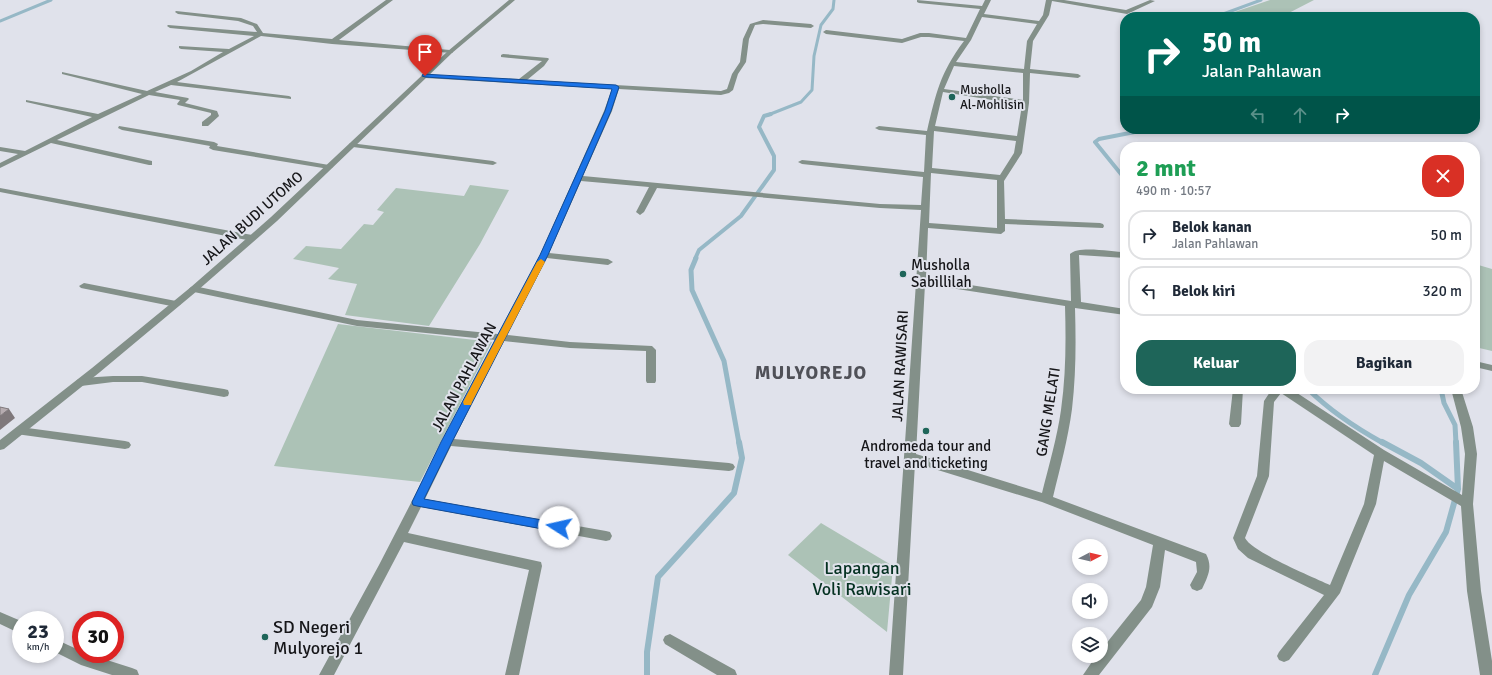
<!DOCTYPE html>
<html lang="id">
<meta charset="utf-8">
<style>
:root{--surface:#fff;--page:#f2f2f3;--text:#1f2937;--muted:#747a83;--line:#e0e1e3;--accent:#1e6559}
body{margin:0;font-family:Signika,sans-serif;background:var(--page);color:var(--text);height:100vh;display:flex;flex-direction:column;font-size:15px;white-space:nowrap}
*{box-sizing:border-box;margin:0}
p{font-size:13px;color:var(--muted)}
.icon{flex:none;width:22px;height:22px;fill:none;stroke:currentColor;stroke-width:2;stroke-linecap:round;stroke-linejoin:round}
.map{position:relative;flex:1;overflow:hidden}
.drawer{position:absolute;left:1120px;top:142px;width:360px;height:252px;display:flex;flex-direction:column;background:var(--surface);border-radius:16px;box-shadow:0 2px 6px #0003}
.drawer>*{flex:none}
.top-card{position:absolute;left:1120px;top:12px;width:360px;height:122px;border-radius:16px;box-shadow:0 2px 6px #0003;background:#00695c;color:#fff;overflow:hidden}
.needle{width:26px;rotate:83deg}
.tools{position:absolute;left:1072px;top:539px;display:grid;gap:8px}
.tools a{display:grid;place-items:center;width:36px;height:36px;border-radius:50%;background:var(--surface);box-shadow:0 2px 6px #0003;font-size:20px}
.speed{position:absolute;left:12px;top:611px;display:flex;gap:8px;font-size:20px;font-weight:700;text-align:center}
.speed>*{display:grid;place-content:center;width:52px;height:52px;border-radius:50%;background:var(--surface);box-shadow:0 2px 6px #0003;line-height:1}
.speed small{font-size:10px;font-weight:400}
.speed .limit{border:6px solid #d22;background:#fff;color:#111}
.pin{position:absolute;display:grid;place-items:center;width:34px;height:34px;color:#fff;margin:-41px -17px;border-radius:50% 50% 50% 0;rotate:-45deg;box-shadow:0 0 4px #0007}
.pin .icon{rotate:45deg}
.me{position:absolute;width:44px;margin:-22px;rotate:280deg;stroke-linejoin:round;filter:drop-shadow(0 0 3px #0008)}
.turn{display:flex;align-items:center;gap:14px;height:84px;padding:0 16px;font-size:18px}
.turn .icon{width:52px;height:52px;stroke-width:2.5}
.turn b{display:block;font-size:28px;line-height:34px}
.lanes{display:flex;align-items:center;height:38px;padding:0 16px;background:#0003;justify-content:center;gap:20px;direction:ltr}
.lanes .off{opacity:.35}
.round{display:grid;place-items:center;flex:none;width:42px;height:42px;border-radius:16px;background:var(--page)}
.summary{display:flex;align-items:center;justify-content:space-between;height:68px;padding:0 16px}
h1{font-size:24px;font-weight:700;line-height:30px;color:#1e9e55}
.primary-button{display:flex;gap:8px;margin-top:auto;padding:8px 16px}
.primary-button a{flex:1;height:46px;border-radius:16px;background:var(--accent);color:#fff;font-size:16px;font-weight:700;line-height:46px;text-align:center}
.primary-button a+a{background:var(--page);color:var(--text)}
ul{padding:0;list-style:none}
li{display:flex;align-items:center;gap:12px;height:50px;margin:0 8px 6px;padding:0 8px;border:2px solid var(--line);border-radius:16px}
li div{flex:1}
li b{display:block;font-size:15px}
li em{font-style:normal}
.map>svg:first-child{display:block}
.green{fill:#acc2b6}
.lines{fill:none;stroke-linecap:round;stroke-linejoin:round}
.stream-far3{stroke:#96b8c6;stroke-width:3}
.stream-far2{stroke:#96b8c6;stroke-width:4}
.stream-far1{stroke:#96b8c6;stroke-width:5}
.stream{stroke:#96b8c6;stroke-width:6}
.minor{fill:#839089;fill-rule:evenodd}
.tertiary{fill:#839089;fill-rule:evenodd}
.shaded-wall{fill:#7f787b}
.building{fill:#b6acb0;stroke:#7f787b}
.route{fill:#1a73e8;stroke:#114b97}
.slow{fill:#f59e0b}
.poi-dot{fill:#1e6559;stroke:#e0e2eb;stroke-width:1.5}
.labels{text-anchor:middle;dominant-baseline:central;stroke-width:4;stroke-linejoin:round;paint-order:stroke}
.far-poi-label{font-size:13px;fill:#161619;stroke:#e0e2eb;text-anchor:start}
.street-label{font-size:15px;fill:#161619;stroke:#e0e2eb}
.poi-label{font-size:15px;fill:#161619;stroke:#e0e2eb;text-anchor:start}
.near-park-label{font-size:18px;fill:#043121;stroke:#e0e2eb}
.near-poi-label{font-size:18px;fill:#161619;stroke:#e0e2eb;text-anchor:start}
.district-label{font-size:19px;font-weight:bold;letter-spacing:1px;fill:#505158;stroke:#e0e2eb}
</style>
<div class="map">
<svg width="1492" height="675" viewBox="0 0 1492 675">
<rect width="100%" height="100%" fill="#e0e2eb"/>
<path class="green" d="M1270,0H1314L1281,17H1220Z
M470,185L509,190L480,244L429,326L345,315L357,284L328,279L339,268L293,259L306,246L341,249L364,224L373,225L384,212L377,210L396,188L464,196Z
M1475,264L1492,269V351L1475,347Z
M338,324L492,342L420,482L274,466Z
M821,523L893,566L887,632L788,555Z"/>
<g class="lines">
<path class="stream-far3" d="M1215,17L1261,0
M0,21L51,0
M768,115L801,102L812,90L814,56L821,25L833,9L834,0"/>
<path class="stream-far2" d="M1125,179L1095,142L1099,139L1150,129
M695,259L699,250L741,216L774,170V156L759,127L764,116L771,114"/>
<path class="stream-far1" d="M696,258L691,270L692,290L724,361L739,443
M1308,389C1330,411 1356,428 1383,443
M1441,389L1444,403L1455,425L1456,443"/>
<path class="stream" d="M1382,442L1421,463L1458,489
M647,675V652L658,577L734,493L742,458L739,442
M1375,675L1409,595L1446,532L1458,489L1456,442"/>
<path class="minor" d="M386,0H393L339,40L450,50L453,52L452,53L332,44L261,36L177,82L289,96L291,97V99L171,85L155,92L188,98L189,99L185,103L217,111L219,116L208,126H202V122L211,115V113L178,105L177,104L180,100L149,95L57,140L152,161V165H149L51,143L0,168V163L18,154L0,151V147L25,151L92,117L26,102V100L98,114L142,94L62,74V72L147,91L191,71L223,52L181,49L179,48V46L229,49L254,36L170,28L167,26L168,25L257,32L253,26L238,21L178,14L175,12L176,11L241,18L257,24L263,33L332,39Z
M917,0L982,6L985,0H991L984,14L1039,21L1043,15L1046,0H1064L1126,10L1150,0L1155,1L1127,14L1052,1L1049,15L1033,41L1030,69L1078,74L1081,76L1078,78L1030,73L1029,103L1022,153L1004,181L1005,219L1100,223L1103,224L1104,226L1103,228L1005,224V231L1001,234L928,228L926,278L1071,301L1070,254C1078,245 1113,252 1125,252V258L1079,255L1081,302L1125,309V315L1075,308C1076,342 1076,375 1072,409C1068,439 1060,468 1053,497L1206,554C1213,567 1208,576 1202,589L1197,591L1192,589L1190,585L1197,572L1196,562L1165,550L1160,587L1152,607L1099,675H1083L1096,656H1101V650L1141,600L1146,587L1153,545L1042,502L915,463L903,675H889L921,210L880,208L657,188L644,212L640,215L636,212L649,187L581,181L549,253L608,259L613,262L608,265L547,258L507,335L570,342L652,346L656,350V381L655,383H647L646,381V351L570,348L504,341L454,439L729,463L733,464L735,467L733,470L729,471L451,446L425,499L606,531L610,532L612,536L610,540L606,541L421,507L408,533L541,562L542,566L519,675H505L529,570L404,542L334,675H319L379,565L495,340L357,326L194,292L191,291L189,289L191,287L194,286L357,320L498,334L540,255L604,111L612,89L425,78L423,77V75L519,79L542,61L501,57V55L503,54L548,58L549,59L544,66L527,80L721,91L727,89L732,74L740,62L743,39L750,24L763,20L811,24L814,26L811,28L763,24L755,25L749,39L746,62L738,74L733,90L729,93L721,95L619,89L612,111L583,176L880,204L921,205L923,177L802,164L798,162L802,160L924,172L926,135L879,130L875,128L879,126L927,131C936,93 940,73 964,41L929,37H921L902,43L826,34L823,32L826,30L902,39L920,33H929L966,38L980,9L919,3L917,2ZM982,17L1037,24L1027,41L1024,69L956,62L971,40ZM954,66L1023,73V100L944,89ZM943,92L1022,105L1017,136L935,126ZM934,131L1016,141L1014,153L1000,175L932,168ZM931,173L997,180V228L929,223ZM925,284L1065,306C1066,340 1066,375 1061,410C1057,438 1049,465 1042,493L916,454Z
M119,126L214,142L218,144L217,146L329,165L333,167L329,169L213,150L209,148L210,146L122,130L118,128Z
M350,143L493,161L497,163L493,165L353,147L349,145Z
M0,188L252,235L256,238L252,241L0,192Z
M84,283L176,301L181,304L176,307L81,288L79,286Z
M1475,361L1492,365V371L1475,367Z
M113,376H142L224,389L228,390L229,393L228,396L224,397L142,382H113L81,386L77,384L76,382L77,380L81,378Z
M1233,389H1243L1241,424L1239,427H1231L1229,424Z
M1272,389H1291L1384,450L1462,495L1465,454L1461,427L1451,389H1461L1473,427L1477,454L1473,504L1481,591L1492,661V675H1480L1467,591L1461,506L1384,461L1376,504L1340,593L1289,660L1284,662L1279,660L1277,656L1279,652L1324,595L1248,558L1238,549L1233,538L1257,476L1264,401ZM1281,393L1374,455L1364,504L1330,585C1313,577 1252,552 1245,538L1269,476L1274,402Z
M20,427L125,441L129,442L131,445L129,448L125,449L16,434L14,431L16,428Z
M0,612L21,621V634L0,624Z
M670,634L735,670L737,675H717L665,644L663,640L665,636Z
M55,639L81,651V654H88L132,668L137,670L139,675H112L81,665L55,652Z"/>
<path class="tertiary" d="M509,0H515L452,53L277,221L197,291L100,372L4,449L0,450V440L92,368L191,287L271,217L448,51Z"/>
</g>
<path class="shaded-wall" d="M9,409L15,418L0,430V416Z"/>
<path class="building" d="M0,407L9,409L0,416Z"/>
<path class="route" d="M423,74L616,85L619,87L611,111L548,255L452,442L424,499L559,523L563,524L565,527L563,530L559,532L417,506L413,505L412,502L441,442L540,255L605,111L612,89L425,77L422,76Z"/>
<path class="slow" d="M541,259L545,262L472,402L471,405H464L463,402L537,262Z"/>
<g class="poi-dot">
<circle cx="952" cy="97" r="4"/>
<circle cx="903" cy="274" r="4"/>
<circle cx="926" cy="431" r="4"/>
<circle cx="265" cy="637" r="4"/>
</g>
<g class="labels">
<g class="far-poi-label">
<text x="960" y="90">Musholla<tspan x="960" dy="15">Al-Mohlisin</tspan></text>
</g>
<g class="street-label">
<text transform="translate(252 218) rotate(-42)">JALAN BUDI UTOMO</text>
<text transform="translate(900 366) rotate(-87)">JALAN RAWISARI</text>
<text transform="translate(464 377) rotate(-62)">JALAN PAHLAWAN</text>
<text transform="translate(1048 412) rotate(-81)">GANG MELATI</text>
</g>
<g class="poi-label">
<text x="911" y="265">Musholla<tspan x="911" dy="17">Sabillilah</tspan></text>
<text x="926" y="446" text-anchor="middle">Andromeda tour and<tspan x="926" dy="17">travel and ticketing</tspan></text>
</g>
<g class="near-park-label">
<text x="862" y="568">Lapangan<tspan x="862" dy="21">Voli Rawisari</tspan></text>
</g>
<g class="near-poi-label">
<text x="273" y="627">SD Negeri<tspan x="273" dy="21">Mulyorejo 1</tspan></text>
</g>
<g class="district-label">
<text x="811" y="373">MULYOREJO</text>
</g>
</g>
</svg>
<div class="tools">
<a><svg class="needle" viewBox="-14 -14 28 28"><path d="M0-13l5 13h-10z" fill="#e53935"/><path d="M0 13l5-13h-10z" fill="#747a83"/></svg></a>
<a><svg class="icon" aria-label="sound" viewBox="0 0 24 24"><path d="M4 9h4l5-4v14l-5-4H4zM17 9q2 3 0 6"/></svg></a>
<a><svg class="icon" aria-label="layers" viewBox="0 0 24 24"><path d="M12 4l9 5-9 5-9-5zM3 14l9 5 9-5"/></svg></a>
</div>
<div class="speed"><div>23<small>km/h</small></div><div class="limit">30</div></div>
<div class="pin" style="left:425px;top:76px;background:#d93025"><svg class="icon" aria-label="arrive" viewBox="0 0 24 24"><path d="M6 21V4h12l-3 4 3 4H6"/></svg></div>
<svg class="me" style="left:559px;top:527px" viewBox="-20 -20 40 40"><circle r="19" fill="#fff"/><path d="M0-13L10 11 0 6-10 11z" fill="#1a73e8"/></svg>
<div class="top-card">
<div class="turn"><svg class="icon" aria-label="right" viewBox="0 0 24 24"><path d="M7 20v-9h11M14 6l5 5-5 5"/></svg><div><b>50 m</b>Jalan Pahlawan</div></div>
<div class="lanes"><svg class="icon off" aria-label="left" viewBox="0 0 24 24"><path d="M17 20v-9H6M10 6l-5 5 5 5"/></svg><svg class="icon off" aria-label="ahead" viewBox="0 0 24 24"><path d="M12 20V5M6 11l6-6 6 6"/></svg><svg class="icon" aria-label="right" viewBox="0 0 24 24"><path d="M7 20v-9h11M14 6l5 5-5 5"/></svg></div>
</div>
<section class="drawer">
<div class="summary"><div><h1>2 mnt</h1><p>490 m · 10:57</p></div><a class="round" style="background:#d93025;color:#fff"><svg class="icon" aria-label="close" viewBox="0 0 24 24"><path d="M6 6l12 12M18 6L6 18"/></svg></a></div>
<ul>
<li><svg class="icon" aria-label="right" viewBox="0 0 24 24"><path d="M7 20v-9h11M14 6l5 5-5 5"/></svg><div><b>Belok kanan</b><p>Jalan Pahlawan</p></div><em>50 m</em></li>
<li><svg class="icon" aria-label="left" viewBox="0 0 24 24"><path d="M17 20v-9H6M10 6l-5 5 5 5"/></svg><div><b>Belok kiri</b></div><em>320 m</em></li>
</ul>
<div class="primary-button"><a>Keluar</a><a>Bagikan</a></div>
</section>
</div>
